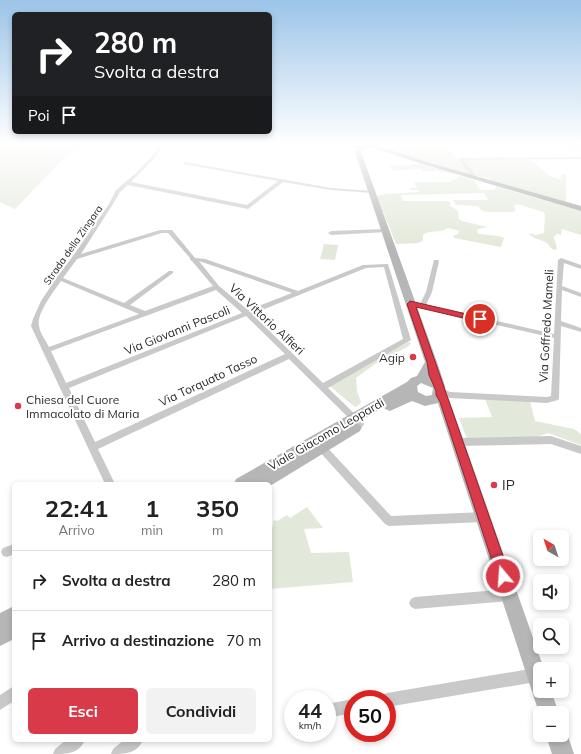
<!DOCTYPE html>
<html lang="it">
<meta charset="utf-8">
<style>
:root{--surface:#fff;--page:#f2f2f2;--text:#222;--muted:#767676;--line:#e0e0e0;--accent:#d83a4a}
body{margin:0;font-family:Mulish,sans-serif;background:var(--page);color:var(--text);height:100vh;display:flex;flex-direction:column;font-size:15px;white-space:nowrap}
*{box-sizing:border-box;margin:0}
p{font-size:13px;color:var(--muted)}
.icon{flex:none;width:22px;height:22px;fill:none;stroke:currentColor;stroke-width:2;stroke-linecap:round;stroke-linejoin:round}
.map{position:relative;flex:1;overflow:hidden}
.details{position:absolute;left:12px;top:482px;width:260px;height:260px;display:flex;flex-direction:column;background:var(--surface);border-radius:6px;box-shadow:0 2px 6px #0003}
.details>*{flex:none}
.top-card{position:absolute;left:12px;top:12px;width:260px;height:122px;border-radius:6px;box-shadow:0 2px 6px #0003;background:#202124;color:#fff;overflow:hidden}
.needle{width:26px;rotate:321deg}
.tools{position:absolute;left:533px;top:530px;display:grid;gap:8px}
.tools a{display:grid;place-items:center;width:36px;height:36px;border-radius:6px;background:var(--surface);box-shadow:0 2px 6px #0003;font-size:20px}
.speed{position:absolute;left:284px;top:690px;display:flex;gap:8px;font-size:20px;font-weight:700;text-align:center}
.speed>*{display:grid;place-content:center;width:52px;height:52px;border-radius:50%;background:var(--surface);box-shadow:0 2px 6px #0003;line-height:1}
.speed small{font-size:10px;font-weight:400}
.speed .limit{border:6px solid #d22;background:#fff;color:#111}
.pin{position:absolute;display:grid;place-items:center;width:34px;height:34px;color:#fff;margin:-17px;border:2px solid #fff;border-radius:50%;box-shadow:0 1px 4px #0007}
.me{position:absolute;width:44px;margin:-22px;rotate:342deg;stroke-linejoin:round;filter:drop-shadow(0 0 3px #0008)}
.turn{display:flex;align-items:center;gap:14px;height:84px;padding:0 16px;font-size:18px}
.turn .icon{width:52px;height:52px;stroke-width:2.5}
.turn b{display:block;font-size:28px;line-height:34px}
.then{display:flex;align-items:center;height:38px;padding:0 16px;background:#0003;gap:8px;font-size:15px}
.eta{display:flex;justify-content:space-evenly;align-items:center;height:68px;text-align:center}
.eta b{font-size:24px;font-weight:700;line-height:28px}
.action{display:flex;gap:8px;margin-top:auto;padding:8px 16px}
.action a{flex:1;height:46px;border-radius:6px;background:var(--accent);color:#fff;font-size:16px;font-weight:700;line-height:46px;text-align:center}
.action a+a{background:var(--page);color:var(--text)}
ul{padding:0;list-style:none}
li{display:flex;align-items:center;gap:12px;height:60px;padding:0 16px;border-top:1px solid var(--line)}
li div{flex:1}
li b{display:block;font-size:15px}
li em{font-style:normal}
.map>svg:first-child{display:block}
.green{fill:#e3e9da}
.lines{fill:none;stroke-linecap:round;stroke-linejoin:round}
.street{fill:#c9c9c9;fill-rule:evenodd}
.secondary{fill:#b6b6b6;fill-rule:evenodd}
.primary{fill:#a4a4a4;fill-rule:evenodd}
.route{fill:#d83a4a;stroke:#8c2630}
.poi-dot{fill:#d83a4a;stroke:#fff;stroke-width:1.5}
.labels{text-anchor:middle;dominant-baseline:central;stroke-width:4;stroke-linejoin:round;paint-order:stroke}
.far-street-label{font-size:10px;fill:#2c2c2c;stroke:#fff}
.street-label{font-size:12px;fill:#2c2c2c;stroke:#fff}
.poi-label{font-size:12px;fill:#2c2c2c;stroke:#fff;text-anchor:end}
.near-poi-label{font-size:14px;fill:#2c2c2c;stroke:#fff;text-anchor:start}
</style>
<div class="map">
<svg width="581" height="754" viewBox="0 0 581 754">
<rect width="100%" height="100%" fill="#fff"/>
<path class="green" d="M0,143H86L67,155L15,209L0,202Z
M400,143H581V150L533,147L531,148L532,150L510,147L500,143L490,144H457L448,147L458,160L527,159C538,163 548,180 561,179V174L566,175V202H564L501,184L488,178L467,174L383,149L389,148L375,146L374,144C383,142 392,150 401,145Z
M411,161L454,174L439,171H422L420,169L392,171L390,166L402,165L409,166L408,165L419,164Z
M460,176L474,180L480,190H495L496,186L498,187L581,211V235L562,229L561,235L557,234L554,237L557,249L555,250C550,249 551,247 548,244C543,239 534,240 528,233L536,235L544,233L545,214L543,212L517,204L514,206L516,210L513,212H487L482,211L478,206L456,205L453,200H488L484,193L401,195L403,201H448L451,204L449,205L458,211L459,219L462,221L488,227L478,229L477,232L479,234L499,236L504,238L501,247L454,238L453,236L458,234L459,231L448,228C440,234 430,229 423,235V241L418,243L396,244L377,196L386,194L419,192V190H411L410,188H417L414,182H450Z
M324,244L338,245L335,260L320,259Z
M408,342L411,343L409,346L375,364L356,378L357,391L361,402L359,405L355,407L332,388L330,385Z
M485,399L530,401L535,421L574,429L581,434V445L548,433L533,438L467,439L459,418L492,417Z
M307,507L323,528L304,529L311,553L349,552L353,582L270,589V528H272L274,520L277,521L287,515L290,518Z"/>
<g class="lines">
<path class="street" d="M160,145L163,146L154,159L131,182L247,205L278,181L183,164V163L185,162L331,188L374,191V192L372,193L331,190L283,182L248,209L128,185L120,192L113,204L81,254L160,230H172L195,258L205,259L298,291L363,265L388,264L411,340L328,388L363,422L364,424L363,426L360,427L357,426L289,359L98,449L115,484H105L31,326L33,319L41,301L57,277L73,256L109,204L116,190L135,174L151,157ZM162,233H168L190,258V260L192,261L213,286L145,311L130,305L173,273V271H169L124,303L63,278L77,259ZM199,261L202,262L292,293L248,310L219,286ZM384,267L403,339L323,383L252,314L366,268ZM61,281L139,314L49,347C46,341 40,333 39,326C36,314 54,291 61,281ZM216,290L242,313L66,383L51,351ZM246,316L285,354L95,442L69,388Z
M581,157V159L463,160L477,178L475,179L458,159L460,158Z
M385,229L387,230V232L331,235L328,233L331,231Z
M561,258L581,265V269L564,263L562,286L581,293V297L562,290L561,321L581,328V332L561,326L559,398L558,400L547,403L449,398L438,393L437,391L438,389L441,388L450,392L547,397L551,396L554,338L409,305V303L420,304L426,292L434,260H438L439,261L432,292L426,305L554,334L558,260Z
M551,436L581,446V454L551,444L458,446L455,445L453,442L455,439L458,438Z
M321,443L324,444L391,516L484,512L488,514L489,517L488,520L484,522L389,526L385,524L318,450L316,447L318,444Z
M14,544V554L7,557L3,556L1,552L3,548Z
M509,589L513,591L515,595L513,599L509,601L415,609L411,607L409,603L411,599L415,597Z
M536,668L540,670V680L536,682L387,707V699H381L382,695L387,693Z
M14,686V701L0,710V695Z
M353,699V713L327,718V704Z
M291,710H293V724L286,722L284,717L286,712Z
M66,740H85C79,754 67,754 53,754L55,749Z
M124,740H143C137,754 125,754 111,754L113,749Z"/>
<path class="secondary" d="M361,146L364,148L361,152L437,362L445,386L446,394L450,402L544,669H540V691H551L559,713H540V716L539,713L438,403L425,406L412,401L390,411L385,409L384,407L357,423L362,427L360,431L270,486V484H234L236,479L407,382L411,378L417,376L425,362L355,152ZM421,383L433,388L432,395L426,396L418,392L417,386Z
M14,606V639L0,646V613Z
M562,726L565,727L574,754H552L546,735H562Z"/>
<path class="primary" d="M348,143H355L354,145H365L363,143H369L430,163L581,206V211L426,165L371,147L361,150L349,147Z"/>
</g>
<linearGradient id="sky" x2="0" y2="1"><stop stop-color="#9bc4e8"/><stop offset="0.58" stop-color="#fff"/><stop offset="1" stop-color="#fff" stop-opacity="0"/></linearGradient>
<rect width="581" height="248" fill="url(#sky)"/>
<path class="route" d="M410,301L480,317L484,319L480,322L416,307L510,576L508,581L503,583L499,581L497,576L440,402L436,395V391L429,375L427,362L407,304Z"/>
<g class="poi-dot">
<circle cx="413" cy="357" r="4"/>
<circle cx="18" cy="406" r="4"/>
<circle cx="494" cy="485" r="4"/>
</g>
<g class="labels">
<g class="far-street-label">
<text transform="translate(73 245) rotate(-55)">Strada della Zingara</text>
</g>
<g class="street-label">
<text transform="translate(267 319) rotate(43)">Via Vittorio Alfieri</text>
<text transform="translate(546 326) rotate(-87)">Via Goffredo Mameli</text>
<text transform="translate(177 330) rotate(-22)">Via Giovanni Pascoli</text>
<text transform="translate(208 380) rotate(-25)">Via Torquato Tasso</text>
<text transform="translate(326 434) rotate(-30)">Viale Giacomo Leopardi</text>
</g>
<g class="poi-label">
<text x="405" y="357">Agip</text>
<text x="26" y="399" text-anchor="start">Chiesa del Cuore<tspan x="26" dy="14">Immacolato di Maria</tspan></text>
</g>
<g class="near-poi-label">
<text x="502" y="485">IP</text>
</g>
</g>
</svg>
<div class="tools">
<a><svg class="needle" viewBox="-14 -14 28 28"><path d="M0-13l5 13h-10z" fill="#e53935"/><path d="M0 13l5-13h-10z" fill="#767676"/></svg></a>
<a><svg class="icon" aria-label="sound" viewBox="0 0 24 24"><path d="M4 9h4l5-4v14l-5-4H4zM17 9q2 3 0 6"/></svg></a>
<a><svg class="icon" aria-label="search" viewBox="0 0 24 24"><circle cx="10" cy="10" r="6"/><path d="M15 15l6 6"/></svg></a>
<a>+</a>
<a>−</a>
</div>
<div class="speed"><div>44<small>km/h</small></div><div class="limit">50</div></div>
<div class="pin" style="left:480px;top:319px;background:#d93025"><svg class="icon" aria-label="arrive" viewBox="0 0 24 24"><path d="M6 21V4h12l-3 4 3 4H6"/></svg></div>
<svg class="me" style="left:503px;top:576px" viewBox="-20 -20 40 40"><circle r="17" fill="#d83a4a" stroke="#fff" stroke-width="3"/><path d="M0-11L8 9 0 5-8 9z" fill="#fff"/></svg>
<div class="top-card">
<div class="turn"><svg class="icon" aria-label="right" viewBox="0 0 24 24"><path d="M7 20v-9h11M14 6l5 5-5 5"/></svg><div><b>280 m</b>Svolta a destra</div></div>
<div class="then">Poi<svg class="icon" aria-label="arrive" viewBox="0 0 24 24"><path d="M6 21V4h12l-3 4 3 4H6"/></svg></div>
</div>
<section class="details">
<div class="eta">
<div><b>22:41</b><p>Arrivo</p></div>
<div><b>1</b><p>min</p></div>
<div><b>350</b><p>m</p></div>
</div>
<ul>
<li><svg class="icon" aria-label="right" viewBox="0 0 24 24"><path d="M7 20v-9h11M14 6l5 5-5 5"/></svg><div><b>Svolta a destra</b></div><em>280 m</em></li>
<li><svg class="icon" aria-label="arrive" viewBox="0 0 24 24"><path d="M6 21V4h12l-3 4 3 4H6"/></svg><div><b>Arrivo a destinazione</b></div><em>70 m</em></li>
</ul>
<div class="action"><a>Esci</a><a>Condividi</a></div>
</section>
</div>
